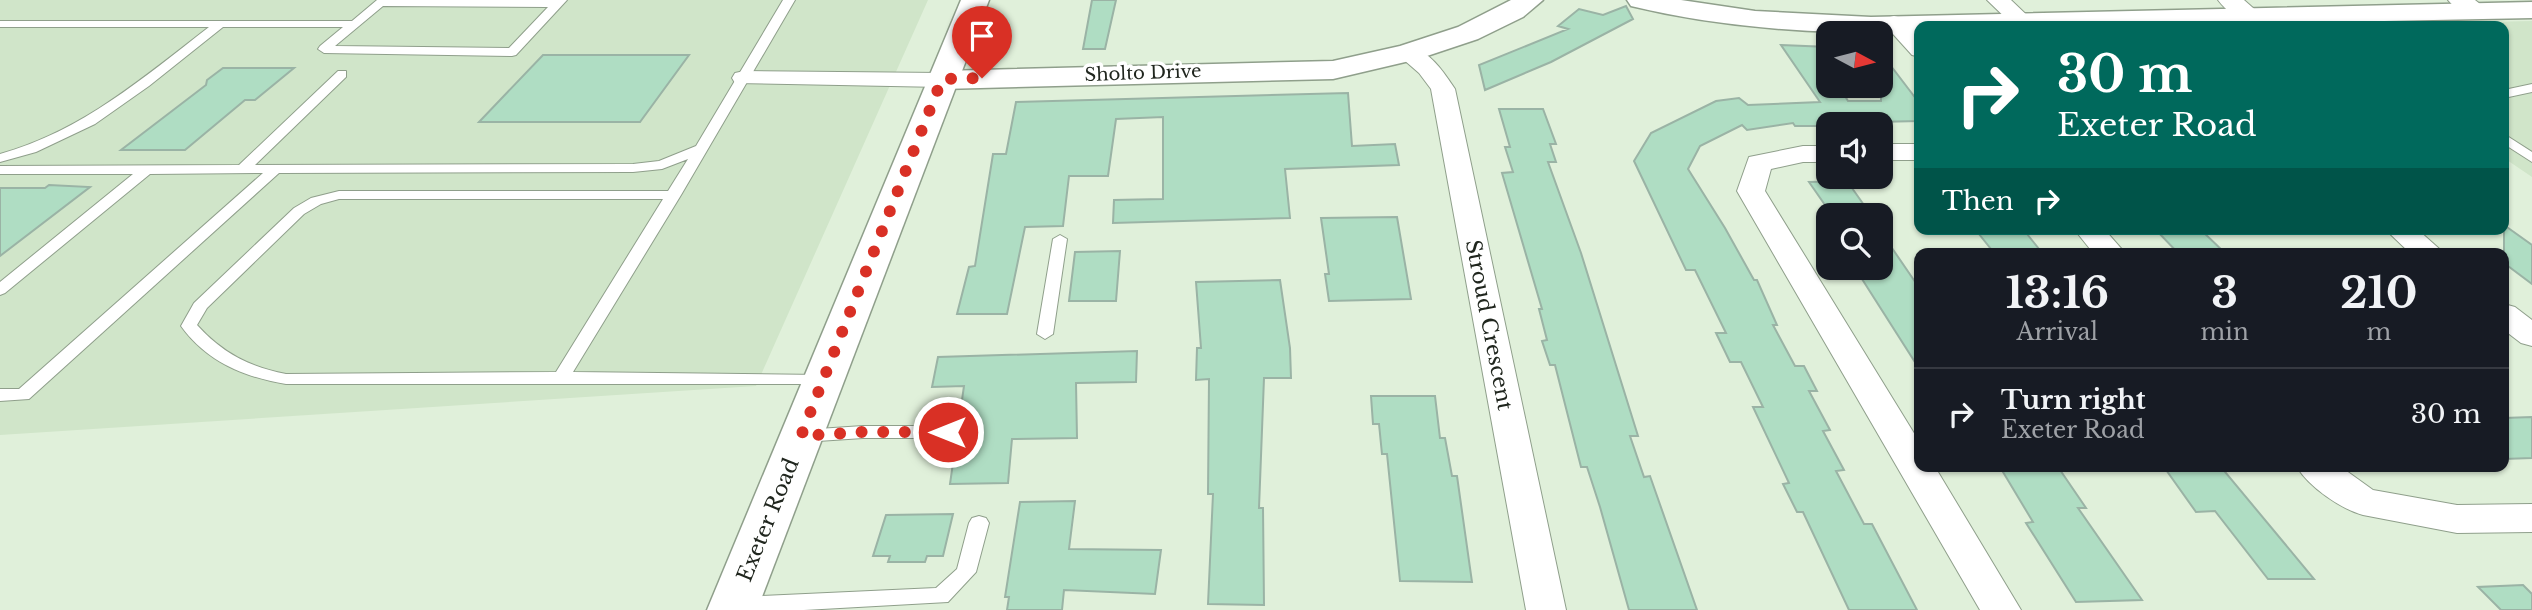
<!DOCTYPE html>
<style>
:root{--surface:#171b24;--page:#242831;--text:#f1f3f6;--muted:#9ea1a6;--line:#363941}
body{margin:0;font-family:"Libre Baskerville",serif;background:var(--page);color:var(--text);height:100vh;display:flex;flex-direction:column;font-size:26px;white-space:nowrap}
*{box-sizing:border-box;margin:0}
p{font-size:23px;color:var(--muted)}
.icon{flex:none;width:38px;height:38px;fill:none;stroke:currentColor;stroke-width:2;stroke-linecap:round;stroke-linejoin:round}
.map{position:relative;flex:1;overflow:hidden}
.panel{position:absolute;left:1914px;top:248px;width:595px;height:224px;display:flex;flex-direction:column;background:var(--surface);border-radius:14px;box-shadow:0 2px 5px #0004}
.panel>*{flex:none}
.banner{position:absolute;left:1914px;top:21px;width:595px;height:214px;border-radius:14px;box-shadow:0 2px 5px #0004;background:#00695c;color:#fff;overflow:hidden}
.needle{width:46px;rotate:97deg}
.buttons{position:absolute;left:1816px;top:21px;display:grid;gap:14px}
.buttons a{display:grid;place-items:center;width:77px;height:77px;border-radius:14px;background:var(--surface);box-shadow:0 2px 5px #0004;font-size:35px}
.pin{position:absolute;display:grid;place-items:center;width:60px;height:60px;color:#fff;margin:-72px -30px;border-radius:50% 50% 50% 0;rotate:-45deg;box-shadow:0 0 7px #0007}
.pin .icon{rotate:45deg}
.me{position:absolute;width:77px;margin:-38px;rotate:270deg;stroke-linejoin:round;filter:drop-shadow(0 0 5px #0008)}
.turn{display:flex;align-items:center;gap:24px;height:147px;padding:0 28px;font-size:32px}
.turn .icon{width:91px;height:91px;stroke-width:2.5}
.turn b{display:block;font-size:49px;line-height:60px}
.then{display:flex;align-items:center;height:66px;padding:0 28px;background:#0003;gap:14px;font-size:26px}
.eta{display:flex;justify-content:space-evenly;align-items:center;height:119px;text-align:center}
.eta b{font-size:42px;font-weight:700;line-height:49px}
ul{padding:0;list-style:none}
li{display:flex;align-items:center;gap:21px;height:91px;padding:0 28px;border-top:2px solid var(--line)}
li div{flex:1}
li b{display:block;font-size:26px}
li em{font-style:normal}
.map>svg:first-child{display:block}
.built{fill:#d0e5c9}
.building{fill:#afddc3;stroke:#9ab3a5;stroke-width:2}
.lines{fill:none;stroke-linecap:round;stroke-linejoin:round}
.service-casing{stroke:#8f9f8b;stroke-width:2}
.minor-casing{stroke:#8f9f8b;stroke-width:2}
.tertiary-casing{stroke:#8f9f8b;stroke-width:3}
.secondary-casing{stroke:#8f9f8b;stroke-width:3}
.service{fill:#fff;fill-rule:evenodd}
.minor{fill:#fff;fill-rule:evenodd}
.tertiary{fill:#fff;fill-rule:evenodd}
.secondary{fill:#fff;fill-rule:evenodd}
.route{stroke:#d93025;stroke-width:12;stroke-dasharray:0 21.6}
.labels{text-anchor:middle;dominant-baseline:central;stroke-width:7;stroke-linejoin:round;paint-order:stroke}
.far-street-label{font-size:18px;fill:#20261e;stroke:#fff}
.street-label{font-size:21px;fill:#20261e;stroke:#fff}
</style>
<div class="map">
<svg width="2532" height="610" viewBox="0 0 2532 610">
<rect width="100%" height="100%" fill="#e0f0da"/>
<path class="built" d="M0,0H928L756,386L0,435Z
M2532,21V177L2504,158V26L2347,25Z"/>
<path class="building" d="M1092,0H1116L1105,49H1083Z
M1626,6L1633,19L1551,62L1485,90L1479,65L1568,29L1558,26L1579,9L1603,15Z
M1781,45L1829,47V86H1839L1848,101H1881V53L1920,104V121L1827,123L1823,118H1820L1825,126H1795L1793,123L1747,130L1742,125L1700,146L1688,169L1725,228L1754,280H1757L1777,325H1773L1795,366H1804L1817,391H1809L1830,430L1823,431L1844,470L1836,471L1864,524H1872L1917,610H1849L1803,512H1797L1783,484L1789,483L1753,407H1763L1741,362H1730L1716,333H1726L1695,270H1686L1634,161L1651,133L1716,101L1739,98L1748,105L1820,102Z
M543,55H689L640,122H479Z
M223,68H294L255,100H245L185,150H121L206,85L207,80Z
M1348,93L1352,146L1395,144L1399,165L1285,169L1290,218L1113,223L1114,200L1163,199V117L1116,119L1108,176H1069L1063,226L1025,227L1007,314H957L969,267L975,266L993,154H1006L1016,102Z
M1499,109H1543L1556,144H1550L1556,162H1548L1581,253L1638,436H1630L1644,477L1650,476L1697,610H1629L1600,507L1587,467H1581L1555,365H1550L1542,341L1547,340L1539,309H1542L1502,173L1513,172L1505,147H1510Z
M1847,181L1871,215H1832L1809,182Z
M49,185L90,187L0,256V188H45Z
M1397,217L1411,299L1329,301L1325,274H1329L1321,218Z
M2504,225L2532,245V284L2504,263Z
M1975,229H2023L2043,254H1995Z
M2155,229H2200L2226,254H2179Z
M1881,232L1920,289V370L1855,268H1881Z
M1120,251L1116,301H1069L1075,252Z
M1280,280L1290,348L1291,378H1264L1259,508H1263L1264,605L1208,604L1213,494H1208L1209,379L1196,380L1197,348H1201L1196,282Z
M1137,351L1136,382L1076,383L1077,438L1012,439L1008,483L950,484L964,386L932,387L938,357Z
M1371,396H1435L1440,438H1445L1452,476H1457L1472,582L1400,581L1387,454H1382L1379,424H1373Z
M2532,417V458L2504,459V418Z
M2000,467H2058L2086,508H2078L2142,600L2076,602L2026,523L2033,522Z
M2164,467H2221L2314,579H2268L2215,511L2196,512Z
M1075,501L1069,549L1161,550L1155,594L1064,590L1062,610H1007L1009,597H1005L1020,502Z
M953,514L943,556H927L925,562H888L890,556H873L886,515Z
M2523,585L2532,594V610H2501L2478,587Z"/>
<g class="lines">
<defs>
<path id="service" d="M377,0H567L516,55L512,56L324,53L318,49L320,46L343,27H223L149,86L95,124L36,152L0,162V154C82,131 143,78 209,27H0V21H352ZM383,6L548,7L509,48L335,46Z
M783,0H795L681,195L573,372L821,375L829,380L827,384H286C244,377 207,362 181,326L194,303L294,208L311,198L339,191H668L688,159L662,169L633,172L279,173L29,399L0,401V389H19L263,173L150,174L5,293L0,295V282L133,174H0V166L239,165L338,71H346V77L255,165L633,164L659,161L696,146ZM339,199H663L556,372L286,374C250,367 222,353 197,325L207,308L304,214L321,204Z
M2532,84V92L2504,98V90Z
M2504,134L2532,152V162L2504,144Z
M1060,235L1067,239L1053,334L1045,339L1037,334L1053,239Z
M863,426H948L954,428L957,432L954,436L948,438H863L803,442L797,440L794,436L797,432L803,430Z
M979,516L986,518L989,523L976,572L948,602L804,610H733L730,605L733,599L740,597L936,588L957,569L969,523L972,518Z"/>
<path id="minor" d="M1987,0H2011L2033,21L2028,26H2014Z
M2218,0H2244L2261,15L2258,20C2243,24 2227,12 2218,0Z
M2448,0H2475L2490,12L2487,17C2473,20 2457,11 2448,0Z
M1894,16L1902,18L1920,36V57L1912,55L1883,23L1886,18Z
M1408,46C1430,51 1443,71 1455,89L1566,610H1526L1431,89L1419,73L1396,53L1400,48Z
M744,71L942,73L951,75L954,80L951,85L942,87L735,83L732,78L735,73Z
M1881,144H1920V160H1881Z
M1803,146H1829V162H1803L1771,169L1765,191L1920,443V467H1935L2021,610H1980L1737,191L1749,157Z
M2074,229H2104L2126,254H2094Z
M2385,229H2417L2445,254H2411Z
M2504,304L2515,307L2532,320V346L2521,343L2504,330Z
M2297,467H2341L2373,490L2457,505L2532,504V532L2457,533L2363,515C2341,509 2309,487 2297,467Z"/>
<path id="tertiary" d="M1511,0H1543L1523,17L1478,39L1418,59L1333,79L942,89L931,86L927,80L931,74L942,71L1333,61L1400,46L1458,27Z
M1627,0H1681L1755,11L1871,17L2532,2V18L2147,26H1920V33C1823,34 1726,29 1631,6Z"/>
<path id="secondary" d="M961,0H989L757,610H707Z"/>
</defs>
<use href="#service" class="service-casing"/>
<use href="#minor" class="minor-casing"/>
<use href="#tertiary" class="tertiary-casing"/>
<use href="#secondary" class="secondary-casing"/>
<use href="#service" class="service"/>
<use href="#minor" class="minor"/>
<use href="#tertiary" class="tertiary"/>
<use href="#secondary" class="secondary"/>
</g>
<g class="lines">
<path class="route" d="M948,432H863L801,436L942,79L982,78"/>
</g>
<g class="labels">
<g class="far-street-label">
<text transform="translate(1143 73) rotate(-2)">Sholto Drive</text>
</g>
<g class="street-label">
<text transform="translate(1489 325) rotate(79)">Stroud Crescent</text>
<text transform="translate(768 520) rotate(-68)">Exeter Road</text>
</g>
</g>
</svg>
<div class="buttons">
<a><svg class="needle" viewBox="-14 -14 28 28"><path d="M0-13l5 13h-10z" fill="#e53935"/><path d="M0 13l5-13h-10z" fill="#9ea1a6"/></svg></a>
<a><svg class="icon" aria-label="sound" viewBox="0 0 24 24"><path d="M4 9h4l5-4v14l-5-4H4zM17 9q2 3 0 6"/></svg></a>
<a><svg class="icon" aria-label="search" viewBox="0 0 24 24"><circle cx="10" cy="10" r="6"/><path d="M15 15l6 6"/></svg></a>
</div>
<div class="pin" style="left:982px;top:78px;background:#d93025"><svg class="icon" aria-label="arrive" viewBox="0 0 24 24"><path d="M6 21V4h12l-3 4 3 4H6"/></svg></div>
<svg class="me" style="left:948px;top:432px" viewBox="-20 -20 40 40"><circle r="17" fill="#d93025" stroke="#fff" stroke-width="3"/><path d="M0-11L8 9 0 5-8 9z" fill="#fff"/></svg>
<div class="banner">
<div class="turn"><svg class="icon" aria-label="right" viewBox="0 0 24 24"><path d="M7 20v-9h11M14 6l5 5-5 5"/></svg><div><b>30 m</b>Exeter Road</div></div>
<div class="then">Then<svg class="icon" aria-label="right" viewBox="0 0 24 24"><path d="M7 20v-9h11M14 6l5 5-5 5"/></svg></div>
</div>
<section class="panel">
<div class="eta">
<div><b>13:16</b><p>Arrival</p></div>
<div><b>3</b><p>min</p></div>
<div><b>210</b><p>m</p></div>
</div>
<ul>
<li><svg class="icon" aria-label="right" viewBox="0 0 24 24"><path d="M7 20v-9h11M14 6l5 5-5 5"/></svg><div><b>Turn right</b><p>Exeter Road</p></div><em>30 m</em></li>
</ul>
</section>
</div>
